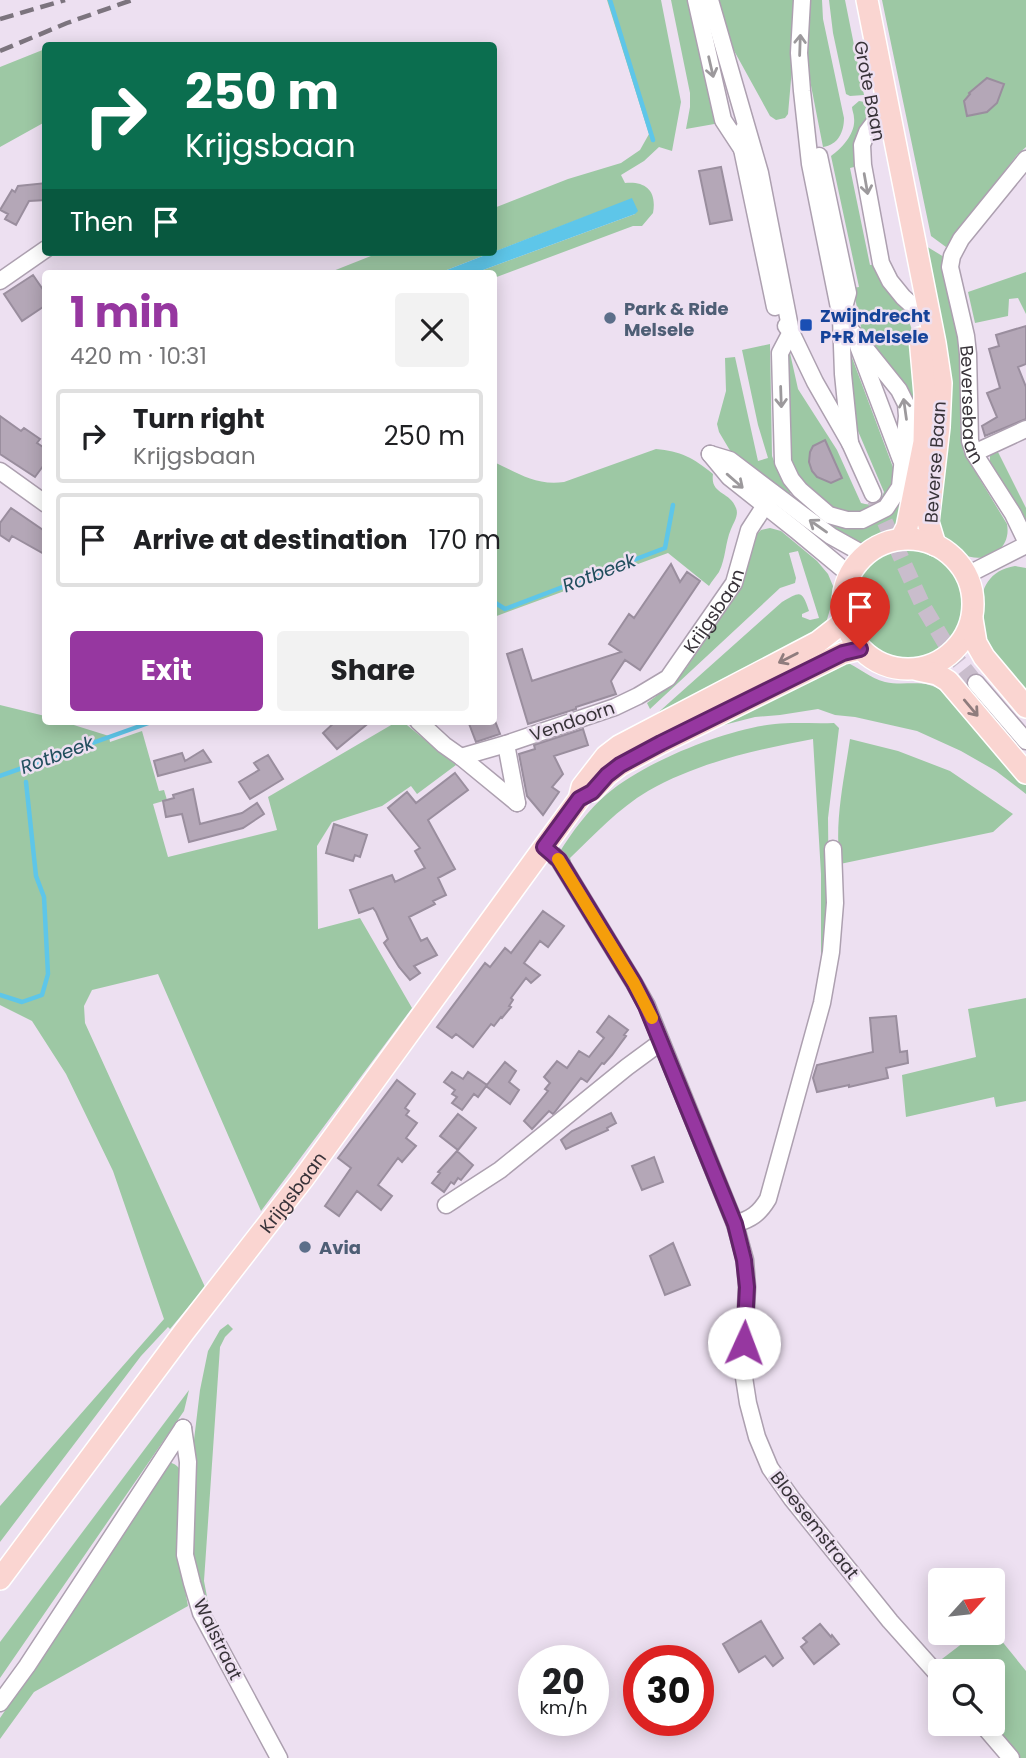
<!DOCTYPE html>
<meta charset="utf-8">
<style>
:root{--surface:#fff;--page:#f2f2f2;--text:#202124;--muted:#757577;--line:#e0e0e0;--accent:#9637a0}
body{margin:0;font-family:Poppins,sans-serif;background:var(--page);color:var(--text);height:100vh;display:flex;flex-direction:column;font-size:26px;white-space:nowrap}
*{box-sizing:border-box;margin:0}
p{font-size:23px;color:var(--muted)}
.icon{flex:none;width:38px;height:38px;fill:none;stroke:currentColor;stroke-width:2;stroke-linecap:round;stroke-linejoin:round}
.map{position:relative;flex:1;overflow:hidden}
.drawer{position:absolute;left:42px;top:270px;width:455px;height:455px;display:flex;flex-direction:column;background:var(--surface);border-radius:7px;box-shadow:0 4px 18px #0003}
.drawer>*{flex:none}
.guide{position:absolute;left:42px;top:42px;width:455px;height:214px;border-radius:7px;box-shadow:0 4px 18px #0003;background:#0b6e4f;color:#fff;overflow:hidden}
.needle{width:46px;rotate:63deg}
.fabs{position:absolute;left:928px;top:1568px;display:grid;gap:14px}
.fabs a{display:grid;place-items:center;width:77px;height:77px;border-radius:7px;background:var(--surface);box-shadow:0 4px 18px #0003;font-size:35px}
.speed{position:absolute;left:518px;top:1645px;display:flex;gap:14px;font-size:35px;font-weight:700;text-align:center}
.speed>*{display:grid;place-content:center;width:91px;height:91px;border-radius:50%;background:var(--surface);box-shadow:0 4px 18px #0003;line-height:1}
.speed small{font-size:18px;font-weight:400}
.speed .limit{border:10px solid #d22;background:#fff;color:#111}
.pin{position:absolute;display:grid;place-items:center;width:60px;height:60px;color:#fff;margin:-72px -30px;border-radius:50% 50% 50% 0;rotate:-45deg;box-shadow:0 0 7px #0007}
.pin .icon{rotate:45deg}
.me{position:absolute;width:77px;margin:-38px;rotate:2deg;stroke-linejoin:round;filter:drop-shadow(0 0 5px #0008)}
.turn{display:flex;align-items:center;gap:24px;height:147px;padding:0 28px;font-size:32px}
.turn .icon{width:91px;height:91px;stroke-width:2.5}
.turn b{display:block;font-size:49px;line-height:60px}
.then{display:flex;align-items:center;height:66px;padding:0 28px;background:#0003;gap:14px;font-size:26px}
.round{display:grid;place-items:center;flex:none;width:74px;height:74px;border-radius:7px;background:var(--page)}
.summary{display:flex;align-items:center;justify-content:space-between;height:119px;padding:0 28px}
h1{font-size:42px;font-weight:700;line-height:52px;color:var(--accent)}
.cta{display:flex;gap:14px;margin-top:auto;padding:14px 28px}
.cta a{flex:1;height:80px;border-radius:7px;background:var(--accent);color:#fff;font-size:28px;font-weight:700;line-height:80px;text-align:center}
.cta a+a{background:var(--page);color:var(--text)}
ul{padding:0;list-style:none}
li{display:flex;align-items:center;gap:21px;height:94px;margin:0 14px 10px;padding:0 14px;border:4px solid var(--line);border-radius:7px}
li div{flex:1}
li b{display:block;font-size:26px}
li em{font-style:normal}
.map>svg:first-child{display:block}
.green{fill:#9dc8a4}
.water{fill:#5ec6e9}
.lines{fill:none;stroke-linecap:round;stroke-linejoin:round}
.stream{stroke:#5ec6e9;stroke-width:4.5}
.building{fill:#b4a7b7;stroke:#9a8e9e;stroke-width:2}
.minor-tunnel{stroke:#c9bdcc;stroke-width:16;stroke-dasharray:16 8;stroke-linecap:butt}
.minor-casing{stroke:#ada0b0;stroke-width:19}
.major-casing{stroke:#fff;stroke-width:24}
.minor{stroke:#fff;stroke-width:16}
.major{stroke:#fad5d1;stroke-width:21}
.rail{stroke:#7c747e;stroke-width:4.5;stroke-dasharray:14 7;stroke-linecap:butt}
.oneway{stroke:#9c999c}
.oneway2{stroke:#8f7c7d}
.route-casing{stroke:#622468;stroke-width:18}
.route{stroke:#9637a0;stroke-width:12}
.slow{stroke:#f59e0b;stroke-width:12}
.service-dot{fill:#5c6f8a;stroke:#ede0f1;stroke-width:2.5}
.transit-dot{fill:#1a4fb4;stroke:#ede0f1;stroke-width:2.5}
.labels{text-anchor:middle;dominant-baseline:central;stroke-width:5;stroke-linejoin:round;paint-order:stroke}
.street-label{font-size:18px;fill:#383339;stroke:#ede0f1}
.service-label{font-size:18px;font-weight:bold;fill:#4e5e75;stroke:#ede0f1;text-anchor:start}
.transit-label{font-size:18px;font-weight:bold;fill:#164399;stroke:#ede0f1;text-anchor:start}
.water-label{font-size:19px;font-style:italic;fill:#214e5d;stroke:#ede0f1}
</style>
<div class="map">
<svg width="1026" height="1758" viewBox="0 0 1026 1758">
<rect width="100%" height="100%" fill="#ede0f1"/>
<path class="green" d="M607,0H661L681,102L672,151L659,147L644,161L621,175L625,183C646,181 657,191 653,213L642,226H633L494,278V273H475L635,214L632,199L494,252V208L568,179L621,163L640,150L649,134Z
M671,0H690L720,123L686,129L690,107V93Z
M718,0H798L788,114L785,118L776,120L770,116L732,47L728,36Z
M807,0H822L823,19L844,118C844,132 838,145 823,147L807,65L805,38Z
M829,0H845L864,95L850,96L846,94L833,33Z
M882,0H1026V147L1017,155L946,247L931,236Z
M45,49V122L0,147V67Z
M859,101L865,102L867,104V123L858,166L850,168L870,265L878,264L905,309L913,333L919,415L907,506L896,529L886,536L866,543H855L826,526L828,522C853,534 876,528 895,508L913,420L862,332L853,288L859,287L831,156C842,148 856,133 854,118C854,114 852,110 852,107Z
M921,243L944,257L943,265L958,329L961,383V439L964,453L1007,524C1012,551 984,565 962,554C951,549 944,540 937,530Z
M381,252H493L439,273H328Z
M1026,272V314L1018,298L1009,299L1008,316L975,323L968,292Z
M770,344L772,456L782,481L791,493L787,496L735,459L719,432L717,424L726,391L725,358L735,357L758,461L768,458L758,425L742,350Z
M848,347L894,470C893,498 886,500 865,515L834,512L795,477L790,457L787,357L790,353L798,389L837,450L861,503C873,507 880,502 884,492L855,424Z
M656,449C680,451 694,458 713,474C710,495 730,491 736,508C739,515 734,522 731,529C725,543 726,558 719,572C716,576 712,581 709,586L668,553L494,617V462C518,473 536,486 564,482Z
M997,450L1026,508V528L990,464V456Z
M770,528L781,531L817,561L828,574L833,586L831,606L826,623L807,639L652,718L782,602C801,591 802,590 809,611L802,614V617L810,620L819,618L798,551L789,553L796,578L795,583L780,588L650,709L647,703L675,682L687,667L742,584L752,539L761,530Z
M852 605a56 56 0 1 1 112 0a56 56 0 1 1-112 0Z
M1015,566L1026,568V702C1015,689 1001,674 993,659C977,628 969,573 1015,566Z
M844,661C858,667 870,678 885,682C906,687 926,677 944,693L1026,785V794L996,771L961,751L917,731L855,717L835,715L818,709L780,715L755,717L716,727Z
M0,705L45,716L46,721H61L109,736L110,742L142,731L159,791L164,790L167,800L153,804L168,857L277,830L268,797L398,721H402L456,765L417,794L411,786L382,806L332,822L317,846L318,929L360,918L412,1008L261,1211L158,974L92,990L84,1006L85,1023L205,1287L170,1329L168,1327L141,1356L0,1542V1506L164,1319L113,1171L66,1074L32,1021L0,1005Z
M834,723L839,728L828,818L829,916L821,965V874L813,739C756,750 699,762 648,791C619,808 594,835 570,858L571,861L567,862L559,853C572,832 588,810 607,794C644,762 726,729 775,724C794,722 815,724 834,723Z
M850,739L898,751L950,771L1013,814L993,832L840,864C834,822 844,780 850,739Z
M1026,998V1101L996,1107L994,1097L906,1117L902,1075L976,1057L968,1009Z
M228,1324L233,1329L225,1337L220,1347L204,1581L208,1602L201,1597L192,1562L194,1440L200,1390L208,1351L220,1330Z
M189,1390L184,1411L0,1678V1642Z
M169,1462C178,1465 180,1468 183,1477L179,1558L188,1606L34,1692L0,1739V1718L57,1634Z
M992,1629L1026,1671V1758H1020L989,1724H992V1671H946L938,1662L976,1633H992Z"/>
<path class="water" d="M632,198L638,211L635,214L475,273H439Z"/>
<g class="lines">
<path class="stream" d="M610,0L653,140
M494,602L505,609L665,548L673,505
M0,776L154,721
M0,995L22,1002L42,995L48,974L44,897L36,876L26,782"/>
</g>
<path class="building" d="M987,78L1004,84L997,103L987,112L967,116L964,101L970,94L969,93Z
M721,167L732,220L710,224L699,171Z
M46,183V200L29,201L16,225L5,219L8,214L0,210L12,190L15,192L18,186Z
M33,275L46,294V305L22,321L4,294Z
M1026,326V364L1018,367L1026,387V419L985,436L982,426L997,417L987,393L1000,388L989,349L999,346L996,335Z
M0,416L21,431L24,428L40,439L37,443L46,449V462L35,477L0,454Z
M825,440L842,478L831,483L817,477L812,471L809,462L810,452L813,446Z
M11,508L46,532V555L12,536L9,541L0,535V523Z
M671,564L680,582L687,572L700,581L640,670L625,660L611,681L616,694L576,707V709L528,724L507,654L522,649L532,681L621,652L609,644L629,614L634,618Z
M336,721H371L337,749L323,733Z
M468,721H495L500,734L476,742Z
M583,729L588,745L554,756L563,774L552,787L559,792L543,815L527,796L519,754L535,749L534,745Z
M203,750L211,762L158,776L154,761L182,753L185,761Z
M268,755L283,779L250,799L239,782L259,770L254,763Z
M455,773L468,790L428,820L455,869L438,878L446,895L433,901L435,904L409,917L421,941L427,938L437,955L414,966L420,973L410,980L399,967L384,943L388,939L376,912L373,908L359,913L350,890L392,875L395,882L425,868L415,851L420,848L388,808L407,792L416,803Z
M193,789L200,824L242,813L257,803L264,814L243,828L189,842L182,814L166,817L163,801L174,798L173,795Z
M334,824L367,835L360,857L355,855L353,861L326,853Z
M543,911L564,926L548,947L540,941L524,963L540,975L531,983L526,978L511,998L513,1000L509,1006L511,1007L502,1018L501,1017L494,1026L491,1024L473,1047L456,1034L452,1038L437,1027L485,963L490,967L505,948L511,953Z
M609,1016L628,1030L624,1035L626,1036L612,1055L604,1064L602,1063L587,1082L581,1078L554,1113L553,1114L549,1111L532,1129L524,1121L548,1091L545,1089L550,1083L544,1077L557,1061L567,1068L579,1051L589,1057L604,1038L597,1032Z
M896,1016L900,1052L907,1051L908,1063L886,1068L888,1078L849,1087V1085L817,1092L813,1078L817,1065L873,1052L870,1018Z
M505,1062L516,1071L509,1082L519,1090L510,1104L486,1086Z
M452,1072L463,1079L468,1072L487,1085L478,1097L474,1094L462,1110L452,1103L457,1097L452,1094L455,1090L444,1082Z
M397,1080L415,1094L405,1108L409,1111L406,1115L417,1123L406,1138L416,1146L402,1162L398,1158L378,1185L392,1196L381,1210L357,1191L339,1216L325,1206L351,1168L338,1158Z
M611,1113L616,1123L607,1128L608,1130L566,1149L561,1140L572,1131Z
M458,1114L476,1128L458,1150L440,1136Z
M457,1151L473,1165L461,1180L458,1178L454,1184L451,1182L444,1192L432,1183L440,1173L438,1172Z
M654,1157L663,1182L642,1190L632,1166Z
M673,1243L690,1285L665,1295L650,1256Z
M761,1621L783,1658L773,1666L765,1656L739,1672L723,1644Z
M820,1624L831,1637L832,1635L839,1644L814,1664L801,1647L807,1642L803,1638Z"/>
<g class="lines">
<path class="minor-tunnel" d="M875,500L923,606L948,648L976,683"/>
<defs>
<g id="minor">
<path d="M696,0L723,120L742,149"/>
<path d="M710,0L760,173L791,332L780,353L783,462L791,479L800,490L829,515L847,520H862L886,508L900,487L907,416L906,404L899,390L841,318"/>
<path d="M802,0L799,53L802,91L810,164L841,318L843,374L850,443"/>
<path d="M876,120L867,132L862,145L863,165L881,263L890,281L903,297L914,307"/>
<path d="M743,130L742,149L775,307"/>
<path d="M819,156L848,293L842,315"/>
<path id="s1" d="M1026,159L961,239L952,256L950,267L966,336L968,354L970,441L974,453L1013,514L1026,541"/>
<path d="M0,281L46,249"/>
<path d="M786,326L791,332L815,382L850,443L873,494"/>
<path d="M858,346L901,460"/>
<path d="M974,453L1026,429"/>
<path d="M710,454L730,460L808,519L831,536L865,555"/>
<path d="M710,454L729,477L797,531L850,575"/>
<path d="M0,471L46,504"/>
<path d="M967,575L1026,545"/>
<path d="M976,683L1026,741"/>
<path d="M418,721L444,745L461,757L517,803"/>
<path d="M506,744L517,803"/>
<path id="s2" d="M461,757L506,744L615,707L638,696L668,678L734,583L749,530L773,493"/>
<path d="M544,847L559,860L634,983L647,1006L735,1224L745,1260L747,1287L743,1371L748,1403L757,1437L770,1468L792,1499L890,1621L940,1677"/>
<path d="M446,1205L500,1170L627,1067L661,1042"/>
<path d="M735,1224C751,1219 759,1214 768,1199L822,1003L831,952L835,903L833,849"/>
<path d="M183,1428L188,1462L185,1555L192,1583L201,1613L279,1758"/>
<path d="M0,1703L27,1666L183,1428"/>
<path d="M982,1724L1011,1758"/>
</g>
<g id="major">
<path d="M867,0L935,343L941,383L939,427L928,522L935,545"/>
<circle cx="908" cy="604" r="65"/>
<path d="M901,539L907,527L924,442L925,394L920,338"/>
<path d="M972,619L976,643L984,657L1026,707"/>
<path d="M918,670L937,674L948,681L1026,773"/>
<path d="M592,791L607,775L620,765L661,743L843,653L860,649"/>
<path id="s3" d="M0,1579L184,1332L303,1179L579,799L582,787L606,756L619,746L818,642L845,621"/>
</g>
</defs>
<use href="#minor" class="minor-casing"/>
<use href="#major" class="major-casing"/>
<use href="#minor" class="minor"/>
<use href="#major" class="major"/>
<path class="rail" d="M0,19L65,0
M0,51L67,23L132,0"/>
</g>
<defs><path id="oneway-shaft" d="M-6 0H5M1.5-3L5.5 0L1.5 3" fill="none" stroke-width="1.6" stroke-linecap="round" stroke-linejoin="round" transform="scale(1.75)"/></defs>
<g class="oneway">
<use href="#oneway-shaft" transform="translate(800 45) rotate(-88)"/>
<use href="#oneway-shaft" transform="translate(711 67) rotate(77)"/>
<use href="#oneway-shaft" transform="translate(866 184) rotate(80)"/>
<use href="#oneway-shaft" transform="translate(781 397) rotate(88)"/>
<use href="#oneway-shaft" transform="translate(905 409) rotate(-98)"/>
<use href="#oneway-shaft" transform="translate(735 481) rotate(41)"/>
<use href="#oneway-shaft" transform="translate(818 526) rotate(-145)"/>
</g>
<g class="oneway2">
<use href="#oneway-shaft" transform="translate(788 658) rotate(153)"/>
<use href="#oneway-shaft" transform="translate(971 708) rotate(50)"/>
</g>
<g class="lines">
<defs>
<path id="route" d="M744,1343L747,1287L744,1260L735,1224L646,1006L634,983L559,860L544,847L579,799L592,792L607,775L620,765L661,743L843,653L860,649"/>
</defs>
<use href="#route" class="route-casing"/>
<use href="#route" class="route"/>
<path class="slow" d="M558,859L634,983L652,1018"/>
</g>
<g class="service-dot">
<circle cx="610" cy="318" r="7"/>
<circle cx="305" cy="1247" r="7"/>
</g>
<rect class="transit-dot" x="799" y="318" width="14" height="14" rx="3.5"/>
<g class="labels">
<g class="street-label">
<text transform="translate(870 91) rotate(79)">Grote Baan</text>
<text stroke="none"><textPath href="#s1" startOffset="273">Beversebaan</textPath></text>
<text transform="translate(935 462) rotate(-86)">Beverse Baan</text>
<text stroke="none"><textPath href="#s2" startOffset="304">Krijgsbaan</textPath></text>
<text transform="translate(572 721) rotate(-19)">Vendoorn</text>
<text stroke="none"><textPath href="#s3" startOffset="485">Krijgsbaan</textPath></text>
<text transform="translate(815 1525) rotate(52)">Bloesemstraat</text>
<text transform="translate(218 1639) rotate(64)">Walstraat</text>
</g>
<g class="service-label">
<text x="624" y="308">Park &amp; Ride<tspan x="624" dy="21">Melsele</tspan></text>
<text x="319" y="1247">Avia</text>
</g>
<g class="transit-label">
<text x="820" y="315">Zwijndrecht<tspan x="820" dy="21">P+R Melsele</tspan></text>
</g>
<g class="water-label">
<text transform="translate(599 573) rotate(-21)">Rotbeek</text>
<text transform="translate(57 755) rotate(-20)">Rotbeek</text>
</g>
</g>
</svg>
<div class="fabs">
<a><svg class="needle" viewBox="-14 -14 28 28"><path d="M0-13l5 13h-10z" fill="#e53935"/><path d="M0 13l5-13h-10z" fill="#757577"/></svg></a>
<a><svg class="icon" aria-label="search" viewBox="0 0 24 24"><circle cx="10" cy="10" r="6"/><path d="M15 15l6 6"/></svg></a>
</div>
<div class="speed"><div>20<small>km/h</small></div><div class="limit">30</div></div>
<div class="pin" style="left:860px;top:649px;background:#d93025"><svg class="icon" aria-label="arrive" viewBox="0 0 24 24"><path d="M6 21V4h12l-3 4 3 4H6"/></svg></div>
<svg class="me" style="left:744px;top:1343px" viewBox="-20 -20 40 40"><circle r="19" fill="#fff"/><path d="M0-13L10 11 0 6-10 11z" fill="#9637a0"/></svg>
<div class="guide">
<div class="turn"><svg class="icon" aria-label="right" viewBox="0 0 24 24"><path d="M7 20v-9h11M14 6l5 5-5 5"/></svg><div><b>250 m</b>Krijgsbaan</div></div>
<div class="then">Then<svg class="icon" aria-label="arrive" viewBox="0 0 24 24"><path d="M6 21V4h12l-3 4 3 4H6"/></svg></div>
</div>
<section class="drawer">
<div class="summary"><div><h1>1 min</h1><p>420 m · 10:31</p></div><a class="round"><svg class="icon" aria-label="close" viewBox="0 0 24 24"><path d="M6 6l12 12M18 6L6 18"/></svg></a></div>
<ul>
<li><svg class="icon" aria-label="right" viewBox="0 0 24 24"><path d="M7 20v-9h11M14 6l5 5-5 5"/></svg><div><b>Turn right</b><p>Krijgsbaan</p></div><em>250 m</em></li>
<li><svg class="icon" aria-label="arrive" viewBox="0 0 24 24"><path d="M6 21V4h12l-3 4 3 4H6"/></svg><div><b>Arrive at destination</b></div><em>170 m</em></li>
</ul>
<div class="cta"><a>Exit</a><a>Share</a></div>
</section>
</div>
